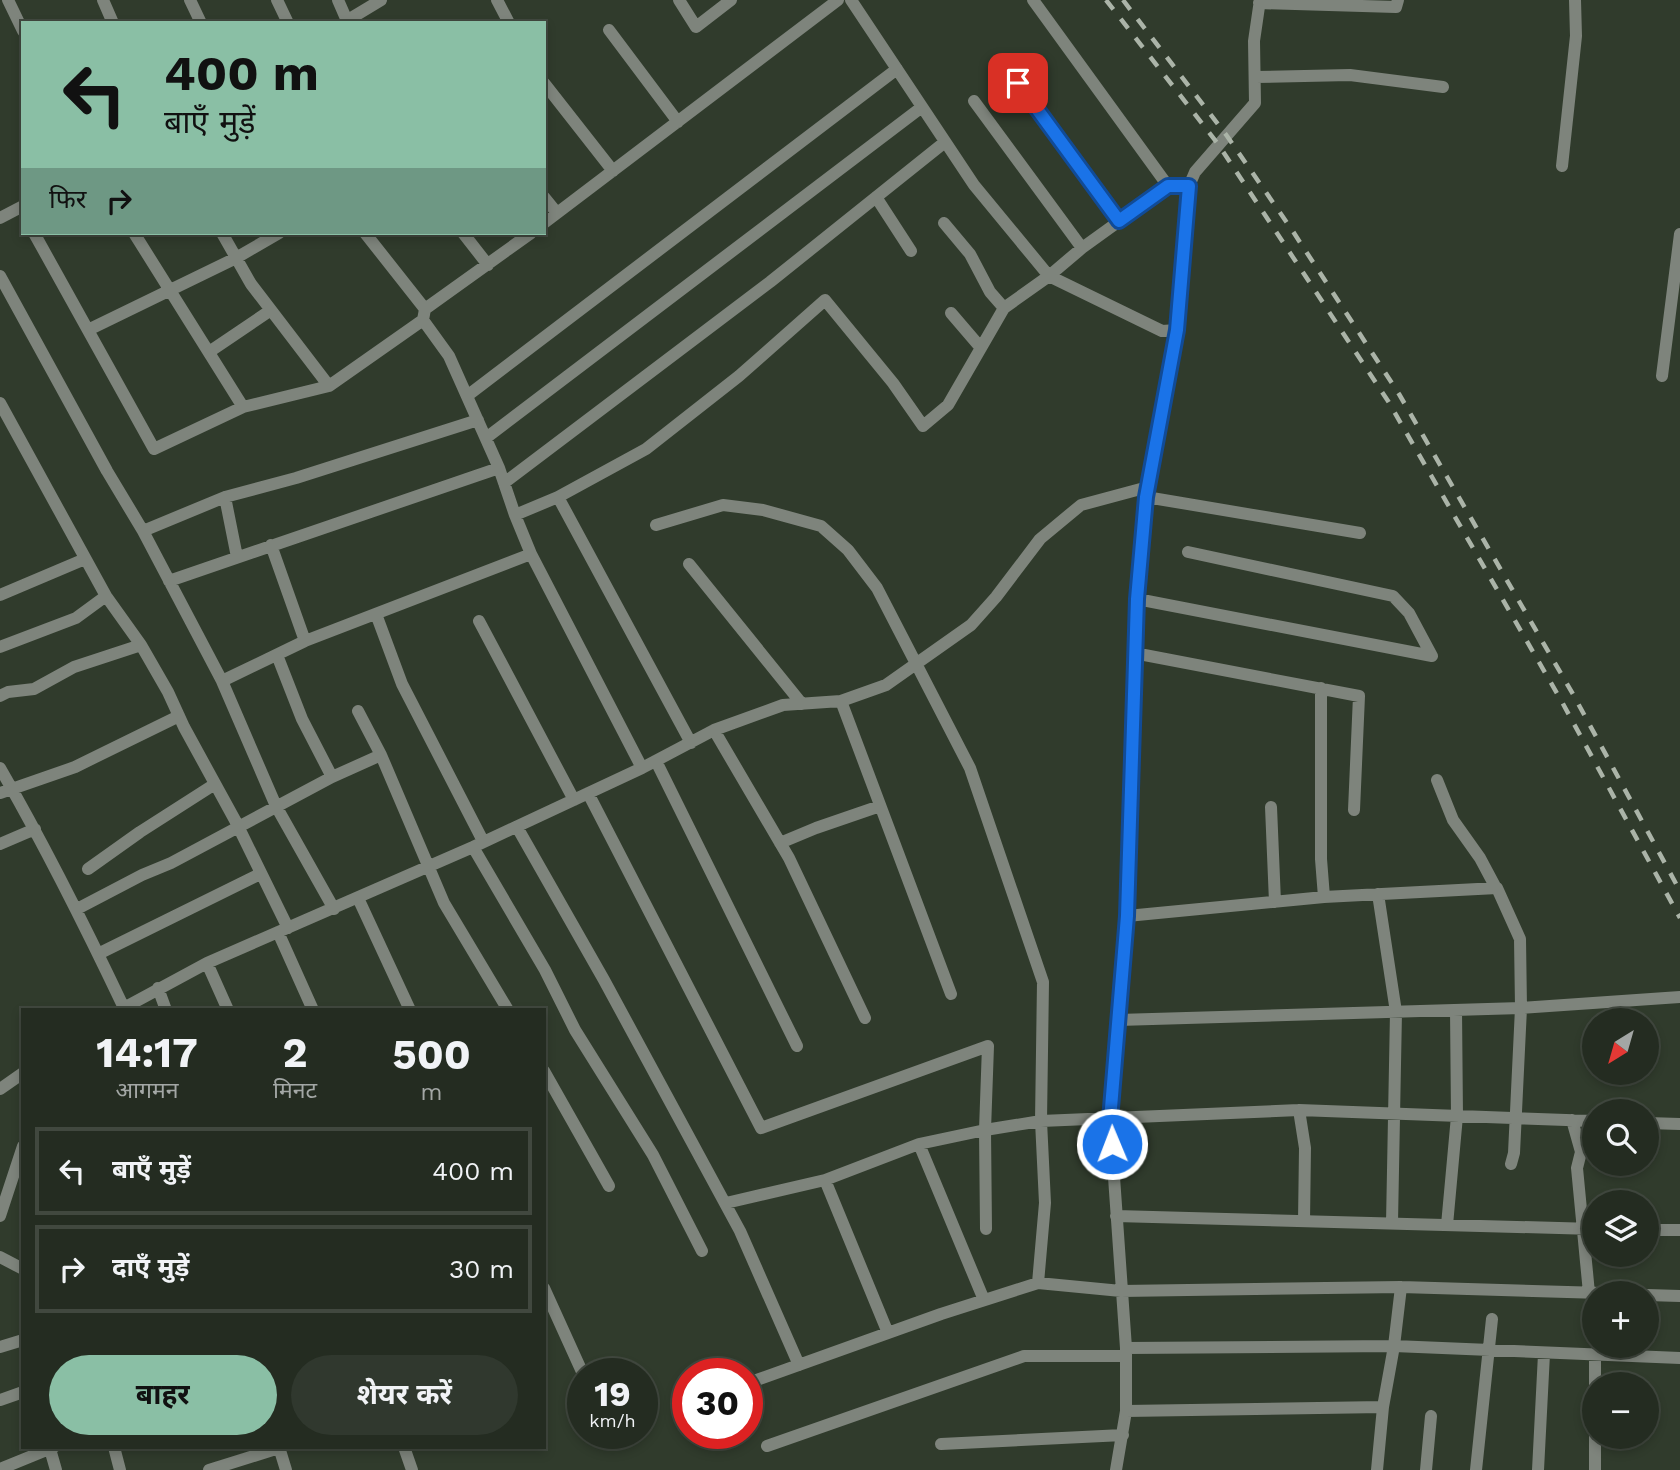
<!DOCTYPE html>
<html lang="hi">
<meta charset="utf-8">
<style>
:root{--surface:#242c21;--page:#30382e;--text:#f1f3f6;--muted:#a3a7a5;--line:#41483f;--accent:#8abfa5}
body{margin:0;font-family:"Work Sans","Noto Sans Devanagari",sans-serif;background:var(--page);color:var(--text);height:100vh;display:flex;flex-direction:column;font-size:26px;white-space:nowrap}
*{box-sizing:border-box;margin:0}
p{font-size:23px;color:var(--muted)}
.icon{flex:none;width:38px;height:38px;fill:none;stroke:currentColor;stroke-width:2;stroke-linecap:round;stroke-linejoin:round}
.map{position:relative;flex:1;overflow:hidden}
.drawer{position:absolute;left:21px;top:1008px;width:525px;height:441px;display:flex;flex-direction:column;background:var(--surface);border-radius:0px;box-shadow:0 4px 10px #0003,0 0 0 2px var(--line)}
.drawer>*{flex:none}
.guide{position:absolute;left:21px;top:21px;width:525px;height:214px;border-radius:0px;box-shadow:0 4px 10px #0003,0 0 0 2px var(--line);background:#8abfa5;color:#111;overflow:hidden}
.needle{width:46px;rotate:217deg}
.fabs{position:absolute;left:1582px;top:1008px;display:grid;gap:14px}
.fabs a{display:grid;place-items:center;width:77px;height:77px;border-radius:50%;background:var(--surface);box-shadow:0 4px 10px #0003,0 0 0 2px var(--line);font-size:35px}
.speed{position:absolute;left:567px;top:1358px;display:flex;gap:14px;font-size:35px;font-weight:700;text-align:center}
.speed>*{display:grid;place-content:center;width:91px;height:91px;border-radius:50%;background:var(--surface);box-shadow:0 4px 10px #0003,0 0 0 2px var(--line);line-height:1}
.speed small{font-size:18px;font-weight:400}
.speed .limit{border:10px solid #d22;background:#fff;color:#111}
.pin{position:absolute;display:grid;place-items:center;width:60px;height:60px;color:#fff;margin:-30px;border-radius:14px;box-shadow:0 4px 10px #0006}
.me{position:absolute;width:77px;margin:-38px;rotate:359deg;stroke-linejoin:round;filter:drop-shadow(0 0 5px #0008)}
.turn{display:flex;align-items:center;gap:24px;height:147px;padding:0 28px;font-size:32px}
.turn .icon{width:91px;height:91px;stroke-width:2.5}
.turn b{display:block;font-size:49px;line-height:60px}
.then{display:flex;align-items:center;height:66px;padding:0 28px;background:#0003;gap:14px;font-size:26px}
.eta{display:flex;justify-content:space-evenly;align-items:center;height:119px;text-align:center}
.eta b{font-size:42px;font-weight:700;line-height:49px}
.action{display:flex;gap:14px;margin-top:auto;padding:14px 28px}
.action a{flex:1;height:80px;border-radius:42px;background:var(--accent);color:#111;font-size:28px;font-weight:700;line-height:80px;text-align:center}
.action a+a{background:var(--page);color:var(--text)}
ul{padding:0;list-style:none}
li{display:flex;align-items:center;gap:21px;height:88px;margin:0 14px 10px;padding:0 14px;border:4px solid var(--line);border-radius:0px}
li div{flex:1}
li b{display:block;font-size:26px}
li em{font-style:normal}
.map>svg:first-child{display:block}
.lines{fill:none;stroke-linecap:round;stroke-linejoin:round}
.street{stroke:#7e847c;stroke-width:12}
.rail{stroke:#abb4a8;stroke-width:4.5;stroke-dasharray:12 12;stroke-linecap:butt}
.route-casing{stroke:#114b97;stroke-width:18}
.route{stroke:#1a73e8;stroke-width:12}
</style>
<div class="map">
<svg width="1680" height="1470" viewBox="0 0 1680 1470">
<rect width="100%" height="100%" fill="#303b2c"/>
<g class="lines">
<path class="street" d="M8,0L23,31
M103,0L113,23
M190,0L201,23
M277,0L288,23
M338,0L348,23
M497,0L509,23
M679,0L696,27L731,0
M851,0L974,185L1049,276L1162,331L1177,330
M1033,0L1168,186
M1259,3L1396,7L1398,0
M343,23L381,0
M609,30L678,122
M1255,77L1350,75L1443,87
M544,83L613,171
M1018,83L1119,221
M974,101L1082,248
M1562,166L1576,36L1575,0
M544,197L557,213
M876,197L911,251
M0,218L23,206
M544,223L838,0
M944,223L970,254L990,292L1004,308
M34,233L154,449L243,407L329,386L423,320
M134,233L243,407
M222,233L251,284L329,386
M365,233L425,309L423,320L449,356L499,468L515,515L531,554L642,768
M463,233L488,265
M0,276L107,471L143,531L222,681L276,806L334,909
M425,309L531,233
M951,313L981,348
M88,330L236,258L279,233
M209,352L271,310
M1662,376L1680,234
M467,396L897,69
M0,403L106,596L141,645L168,692L184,727L236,822L288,928
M486,438L922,107
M504,483L770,282L945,142
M225,497L237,557
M558,497L691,743
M1146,497L1360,533
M515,515L558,497L646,449L739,376L825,300L893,383L923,426L948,405L1004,308L1049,276L1082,248L1168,186H1189
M656,525L723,505L763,510L821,526L848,550L877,588L970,768L1043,982L1041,1121L1045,1203L1038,1283
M143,531L225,497L296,478L478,420
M271,545L305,641
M689,564L802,704
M169,581L499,468
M0,595L85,559
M1137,599L1432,656L1409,613L1393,596L1188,552
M376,614L402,684L483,841
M479,621L574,800
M0,647L76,618L106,596
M1134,653L1359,696L1354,810
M277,655L302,719L332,777
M222,681L305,641L531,554
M1321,688V859L1324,897
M0,696L8,692L34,689L74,667L141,645
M841,701L951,994
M358,711L381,755L444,903L508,1010
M714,730L789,858L865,1018
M656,761L797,1046
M0,768C45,846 85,926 124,1008
M1437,780L1453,820L1480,858L1496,888
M0,793L75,767L179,716
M588,793L761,1128L988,1046L985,1130L986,1229
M1271,807L1275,902
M517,827L604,980L740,1231L799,1365
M780,843L816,828L880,806
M0,844L35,829
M473,847L545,970L575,1030L653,1155L702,1251
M88,869L140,832L215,784
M1378,894L1396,1012L1392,1223
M358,898L410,1010
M77,909L142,875L171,863L332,777L381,755
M1127,916L1324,897L1497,888L1520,939L1521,1008L1514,1153L1511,1164
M278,932L313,1010
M98,954L260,874
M207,963L228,1010
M158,988L166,1010
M120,1010L207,963L473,847L642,768L714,730L783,705L841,701L886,685L971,625L996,597L1040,539L1081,505L1148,487
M1118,1020L1521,1008L1680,997
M544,1071L609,1186
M0,1089L23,1073
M1299,1110L1305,1148L1304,1221
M1572,1120L1581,1152L1577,1168L1589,1293
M1647,1123L1680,1124
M919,1144L984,1300
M825,1180L919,1144L985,1130L1041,1121L1299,1110L1594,1121
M726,1203L825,1180L888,1333
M0,1216L23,1146
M1116,1216L1594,1229
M1447,1225L1457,1116L1456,1010
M1647,1230H1680
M0,1257L23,1269
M544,1288L583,1374
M1647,1295L1680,1296
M0,1347L23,1340
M1126,1348L1394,1346L1680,1358
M751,1382L941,1314L1038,1283L1121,1291L1401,1287L1602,1293
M1595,1384V1355
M0,1400L23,1392
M1126,1411L1383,1407L1394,1346L1401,1287
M610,1433L613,1439
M941,1444L1123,1435
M767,1446L1024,1356H1126
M114,1447L120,1470
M279,1447L286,1470
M404,1447L412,1470
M50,1449L56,1470
M0,1469L54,1447
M209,1470L279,1448
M1116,1470L1126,1411V1348L1110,1120L1127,916L1134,653L1146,497L1177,330L1189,186L1195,172L1255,103L1254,41L1260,0
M1377,1470L1383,1407
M1426,1470L1431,1416
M1476,1470L1492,1319
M1538,1470L1544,1354
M1595,1470V1437"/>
<path class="rail" d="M1106,0L1218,144L1388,401L1562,702L1680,918
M1123,0L1227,136L1292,230L1399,394L1574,696L1680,891"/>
</g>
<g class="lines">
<defs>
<path id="route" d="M1018,83L1119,221L1168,186H1189L1177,330L1146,497L1137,599L1127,916L1110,1120L1112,1144"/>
</defs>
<use href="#route" class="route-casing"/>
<use href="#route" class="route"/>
</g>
</svg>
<div class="fabs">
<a><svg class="needle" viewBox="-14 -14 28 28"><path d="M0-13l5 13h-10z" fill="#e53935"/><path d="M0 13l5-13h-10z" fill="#a3a7a5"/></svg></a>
<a><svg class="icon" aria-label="search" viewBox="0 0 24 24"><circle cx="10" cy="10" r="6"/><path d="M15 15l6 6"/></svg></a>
<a><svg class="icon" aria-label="layers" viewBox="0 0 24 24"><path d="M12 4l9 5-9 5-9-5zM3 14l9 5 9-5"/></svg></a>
<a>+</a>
<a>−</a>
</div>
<div class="speed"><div>19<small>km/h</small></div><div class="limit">30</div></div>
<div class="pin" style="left:1018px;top:83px;background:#d93025"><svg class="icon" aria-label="arrive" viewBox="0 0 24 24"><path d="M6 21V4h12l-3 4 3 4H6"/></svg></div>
<svg class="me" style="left:1112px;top:1144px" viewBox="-20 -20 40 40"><circle r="17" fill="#1a73e8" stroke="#fff" stroke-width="3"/><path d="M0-11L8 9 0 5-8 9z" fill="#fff"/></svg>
<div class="guide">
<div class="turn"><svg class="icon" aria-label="left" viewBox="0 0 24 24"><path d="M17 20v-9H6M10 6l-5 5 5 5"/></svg><div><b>400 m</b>बाएँ मुड़ें</div></div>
<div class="then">फिर<svg class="icon" aria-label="right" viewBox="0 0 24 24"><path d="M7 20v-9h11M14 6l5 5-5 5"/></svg></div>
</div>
<section class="drawer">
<div class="eta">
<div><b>14:17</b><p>आगमन</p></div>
<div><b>2</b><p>मिनट</p></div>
<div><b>500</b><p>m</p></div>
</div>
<ul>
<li><svg class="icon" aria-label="left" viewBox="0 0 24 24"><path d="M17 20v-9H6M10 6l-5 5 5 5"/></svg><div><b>बाएँ मुड़ें</b></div><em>400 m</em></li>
<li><svg class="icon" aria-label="right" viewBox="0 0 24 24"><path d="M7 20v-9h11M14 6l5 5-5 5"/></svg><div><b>दाएँ मुड़ें</b></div><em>30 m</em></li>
</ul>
<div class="action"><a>बाहर</a><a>शेयर करें</a></div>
</section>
</div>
